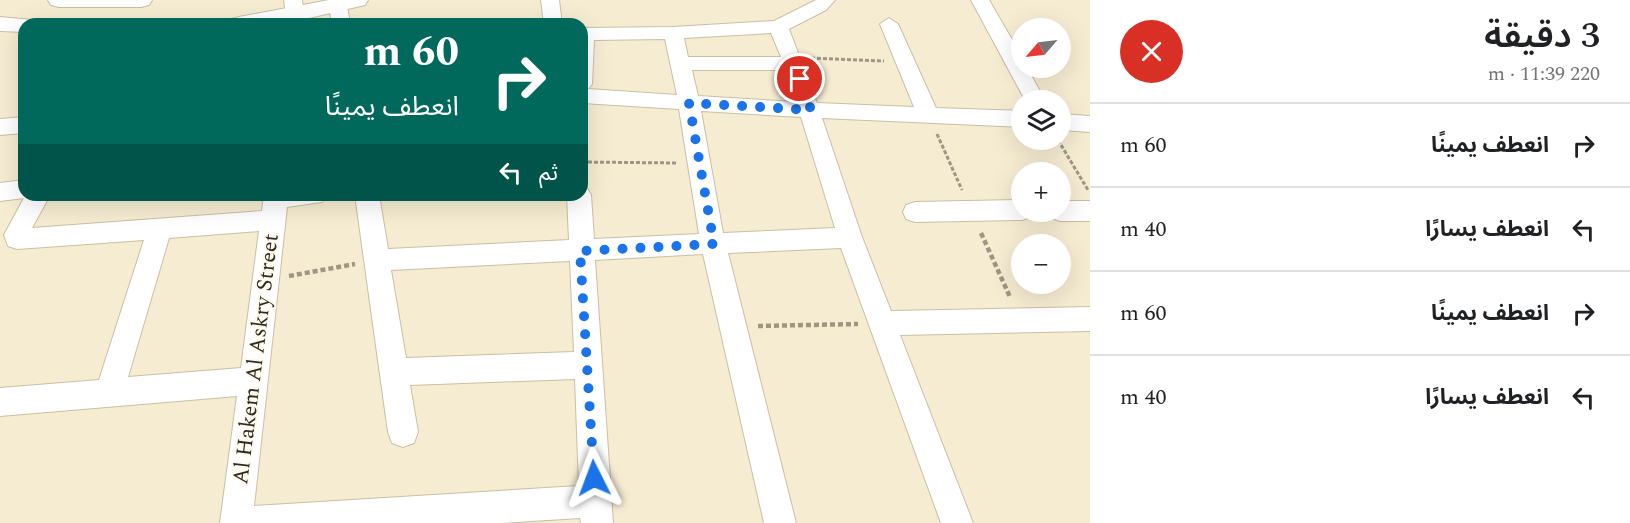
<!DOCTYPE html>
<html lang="ar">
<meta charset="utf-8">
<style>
:root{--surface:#fff;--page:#f2f2f2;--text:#202124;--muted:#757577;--line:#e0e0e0}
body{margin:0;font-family:Spectral,"Noto Sans Arabic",serif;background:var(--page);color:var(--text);direction:rtl;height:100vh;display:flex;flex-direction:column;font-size:22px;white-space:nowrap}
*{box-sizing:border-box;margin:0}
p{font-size:20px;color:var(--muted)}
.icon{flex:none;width:33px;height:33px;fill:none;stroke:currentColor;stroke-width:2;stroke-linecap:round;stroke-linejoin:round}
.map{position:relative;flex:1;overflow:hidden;direction:ltr}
.side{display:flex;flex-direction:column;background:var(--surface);width:540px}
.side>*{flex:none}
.guide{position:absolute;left:18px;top:18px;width:570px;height:183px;border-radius:18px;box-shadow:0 6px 24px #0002;direction:rtl;background:#00695c;color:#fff;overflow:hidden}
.needle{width:39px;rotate:242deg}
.buttons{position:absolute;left:1011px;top:18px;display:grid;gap:12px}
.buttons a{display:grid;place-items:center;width:60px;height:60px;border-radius:50%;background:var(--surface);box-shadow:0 6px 24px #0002;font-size:30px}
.pin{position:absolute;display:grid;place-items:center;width:51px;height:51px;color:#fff;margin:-26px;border:3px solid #fff;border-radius:50%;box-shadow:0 2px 6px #0007}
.me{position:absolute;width:66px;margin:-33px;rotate:357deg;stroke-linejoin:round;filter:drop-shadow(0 0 4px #0008)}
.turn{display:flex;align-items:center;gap:21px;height:126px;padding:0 30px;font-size:27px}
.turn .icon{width:78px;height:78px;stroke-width:2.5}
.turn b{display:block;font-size:42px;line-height:51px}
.then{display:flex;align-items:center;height:57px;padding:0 30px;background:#0003;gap:12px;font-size:22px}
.round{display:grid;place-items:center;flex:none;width:63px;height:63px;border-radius:32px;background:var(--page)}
.head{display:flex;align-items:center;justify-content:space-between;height:102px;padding:0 30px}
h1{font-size:36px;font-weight:600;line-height:45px}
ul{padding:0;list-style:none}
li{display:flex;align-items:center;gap:18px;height:84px;padding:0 30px;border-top:2px solid var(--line)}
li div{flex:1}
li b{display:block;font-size:22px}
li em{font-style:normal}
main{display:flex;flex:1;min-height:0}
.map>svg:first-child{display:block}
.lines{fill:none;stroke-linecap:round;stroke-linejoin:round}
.minor-casing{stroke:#c8bfa5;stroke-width:2}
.tertiary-casing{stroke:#c8bfa5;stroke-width:2}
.path-far1{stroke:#9e9683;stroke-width:3;stroke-dasharray:4 2;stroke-linecap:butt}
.path{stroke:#9e9683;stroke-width:4.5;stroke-dasharray:5 3;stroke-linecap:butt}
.minor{fill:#fff;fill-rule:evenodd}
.tertiary{fill:#fff;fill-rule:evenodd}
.route{stroke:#1a73e8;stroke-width:10;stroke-dasharray:0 18}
.labels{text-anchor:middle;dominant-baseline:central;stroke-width:4.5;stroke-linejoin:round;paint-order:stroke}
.street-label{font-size:22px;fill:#2f2b21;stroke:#fefaef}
</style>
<main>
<section class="side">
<div class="head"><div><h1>3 دقيقة</h1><p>220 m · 11:39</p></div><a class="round" style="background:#d93025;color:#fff"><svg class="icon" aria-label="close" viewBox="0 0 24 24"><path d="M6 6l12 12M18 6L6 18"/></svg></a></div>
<ul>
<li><svg class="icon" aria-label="right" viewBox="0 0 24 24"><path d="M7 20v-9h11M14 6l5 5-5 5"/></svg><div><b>انعطف يمينًا</b></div><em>60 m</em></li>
<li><svg class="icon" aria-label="left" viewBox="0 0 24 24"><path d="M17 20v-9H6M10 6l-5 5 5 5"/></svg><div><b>انعطف يسارًا</b></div><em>40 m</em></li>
<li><svg class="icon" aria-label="right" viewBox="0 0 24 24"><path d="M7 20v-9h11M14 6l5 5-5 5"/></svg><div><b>انعطف يمينًا</b></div><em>60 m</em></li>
<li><svg class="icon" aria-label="left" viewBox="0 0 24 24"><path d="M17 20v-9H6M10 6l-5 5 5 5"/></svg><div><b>انعطف يسارًا</b></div><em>40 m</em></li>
</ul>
</section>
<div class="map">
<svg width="1090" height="523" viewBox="0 0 1090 523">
<rect width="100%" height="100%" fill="#f6ecd2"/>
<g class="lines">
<defs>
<path id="minor" d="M284,0H302L305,24H287Z
M328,0H346L350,24H332Z
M541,0H559L562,24H544Z
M816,0H835L826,10L789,29L817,103L914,107L880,24L889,18L898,24L936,108L1022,111V127L822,118L862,237L891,311L1090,307V331L900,335L973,523H941L841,248L728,253L796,523H764L703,254L595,260L613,523H581L580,518L502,523H220L237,396L0,416V388L99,380L144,240L17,249L8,246L4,235L24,198L0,201V183L24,180V195H50L32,228L262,211L264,195H326L322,202L287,207L254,506L579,486L575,379L410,385L418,432L414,443L403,447L392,443L388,432L355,195H379L388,249L569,240L567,195H582V187L587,188L591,195L594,239L699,234L679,109L582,103V28L673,27L774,21ZM771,33L781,57H688L684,38ZM665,39L677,95L588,89L592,84L594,40ZM692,70H786L796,102L698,96ZM701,111L801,117L835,228L723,233ZM259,231L241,368L128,377L169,238ZM570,261L574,352L406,358L391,270Z
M971,0H989L1022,57V68H1027L1045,100H1025Z
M1060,114L1090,116V132L1060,130Z
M24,117V133L0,135V119Z
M1022,200V212H1033L1031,217L1022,220L915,222L906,219L903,212L906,205L915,202Z
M1060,201H1090V221H1060L1051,218L1048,212H1060Z"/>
<path id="tertiary" d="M48,0H152L149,5L141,7H59L51,5Z
M329,0H368L365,5L283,24H227L231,19L239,17Z
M0,17L32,20L35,24H24V32L0,31Z"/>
</defs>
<use href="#minor" class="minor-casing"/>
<use href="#tertiary" class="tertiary-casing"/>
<path class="path-far1" d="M811,58L884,61
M937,134L962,190
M1058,140L1088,190
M582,162L677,163"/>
<path class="path" d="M981,233L1010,297
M289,276L355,264
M758,326L858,324"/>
<use href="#minor" class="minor"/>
<use href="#tertiary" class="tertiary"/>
</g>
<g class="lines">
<path class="route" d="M594,478L580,251L714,244L689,103L811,110L800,79"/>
</g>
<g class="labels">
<g class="street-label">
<text transform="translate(256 359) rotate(-83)">Al Hakem Al Askry Street</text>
</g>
</g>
</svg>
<div class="buttons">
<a><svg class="needle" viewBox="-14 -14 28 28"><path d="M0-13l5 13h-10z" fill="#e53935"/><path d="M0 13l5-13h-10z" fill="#757577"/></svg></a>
<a><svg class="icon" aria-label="layers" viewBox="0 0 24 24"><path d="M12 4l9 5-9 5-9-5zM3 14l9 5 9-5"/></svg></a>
<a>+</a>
<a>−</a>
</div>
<div class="pin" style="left:800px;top:79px;background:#d93025"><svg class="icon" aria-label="arrive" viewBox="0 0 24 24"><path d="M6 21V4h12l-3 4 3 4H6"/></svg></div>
<svg class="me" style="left:594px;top:478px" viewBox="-20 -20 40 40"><path d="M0-17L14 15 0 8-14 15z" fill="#1a73e8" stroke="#fff" stroke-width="4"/></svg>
<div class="guide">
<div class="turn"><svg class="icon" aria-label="right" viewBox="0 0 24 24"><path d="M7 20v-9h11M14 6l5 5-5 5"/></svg><div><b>60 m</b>انعطف يمينًا</div></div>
<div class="then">ثم<svg class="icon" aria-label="left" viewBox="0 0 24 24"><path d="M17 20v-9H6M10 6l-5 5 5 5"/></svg></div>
</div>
</div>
</main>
